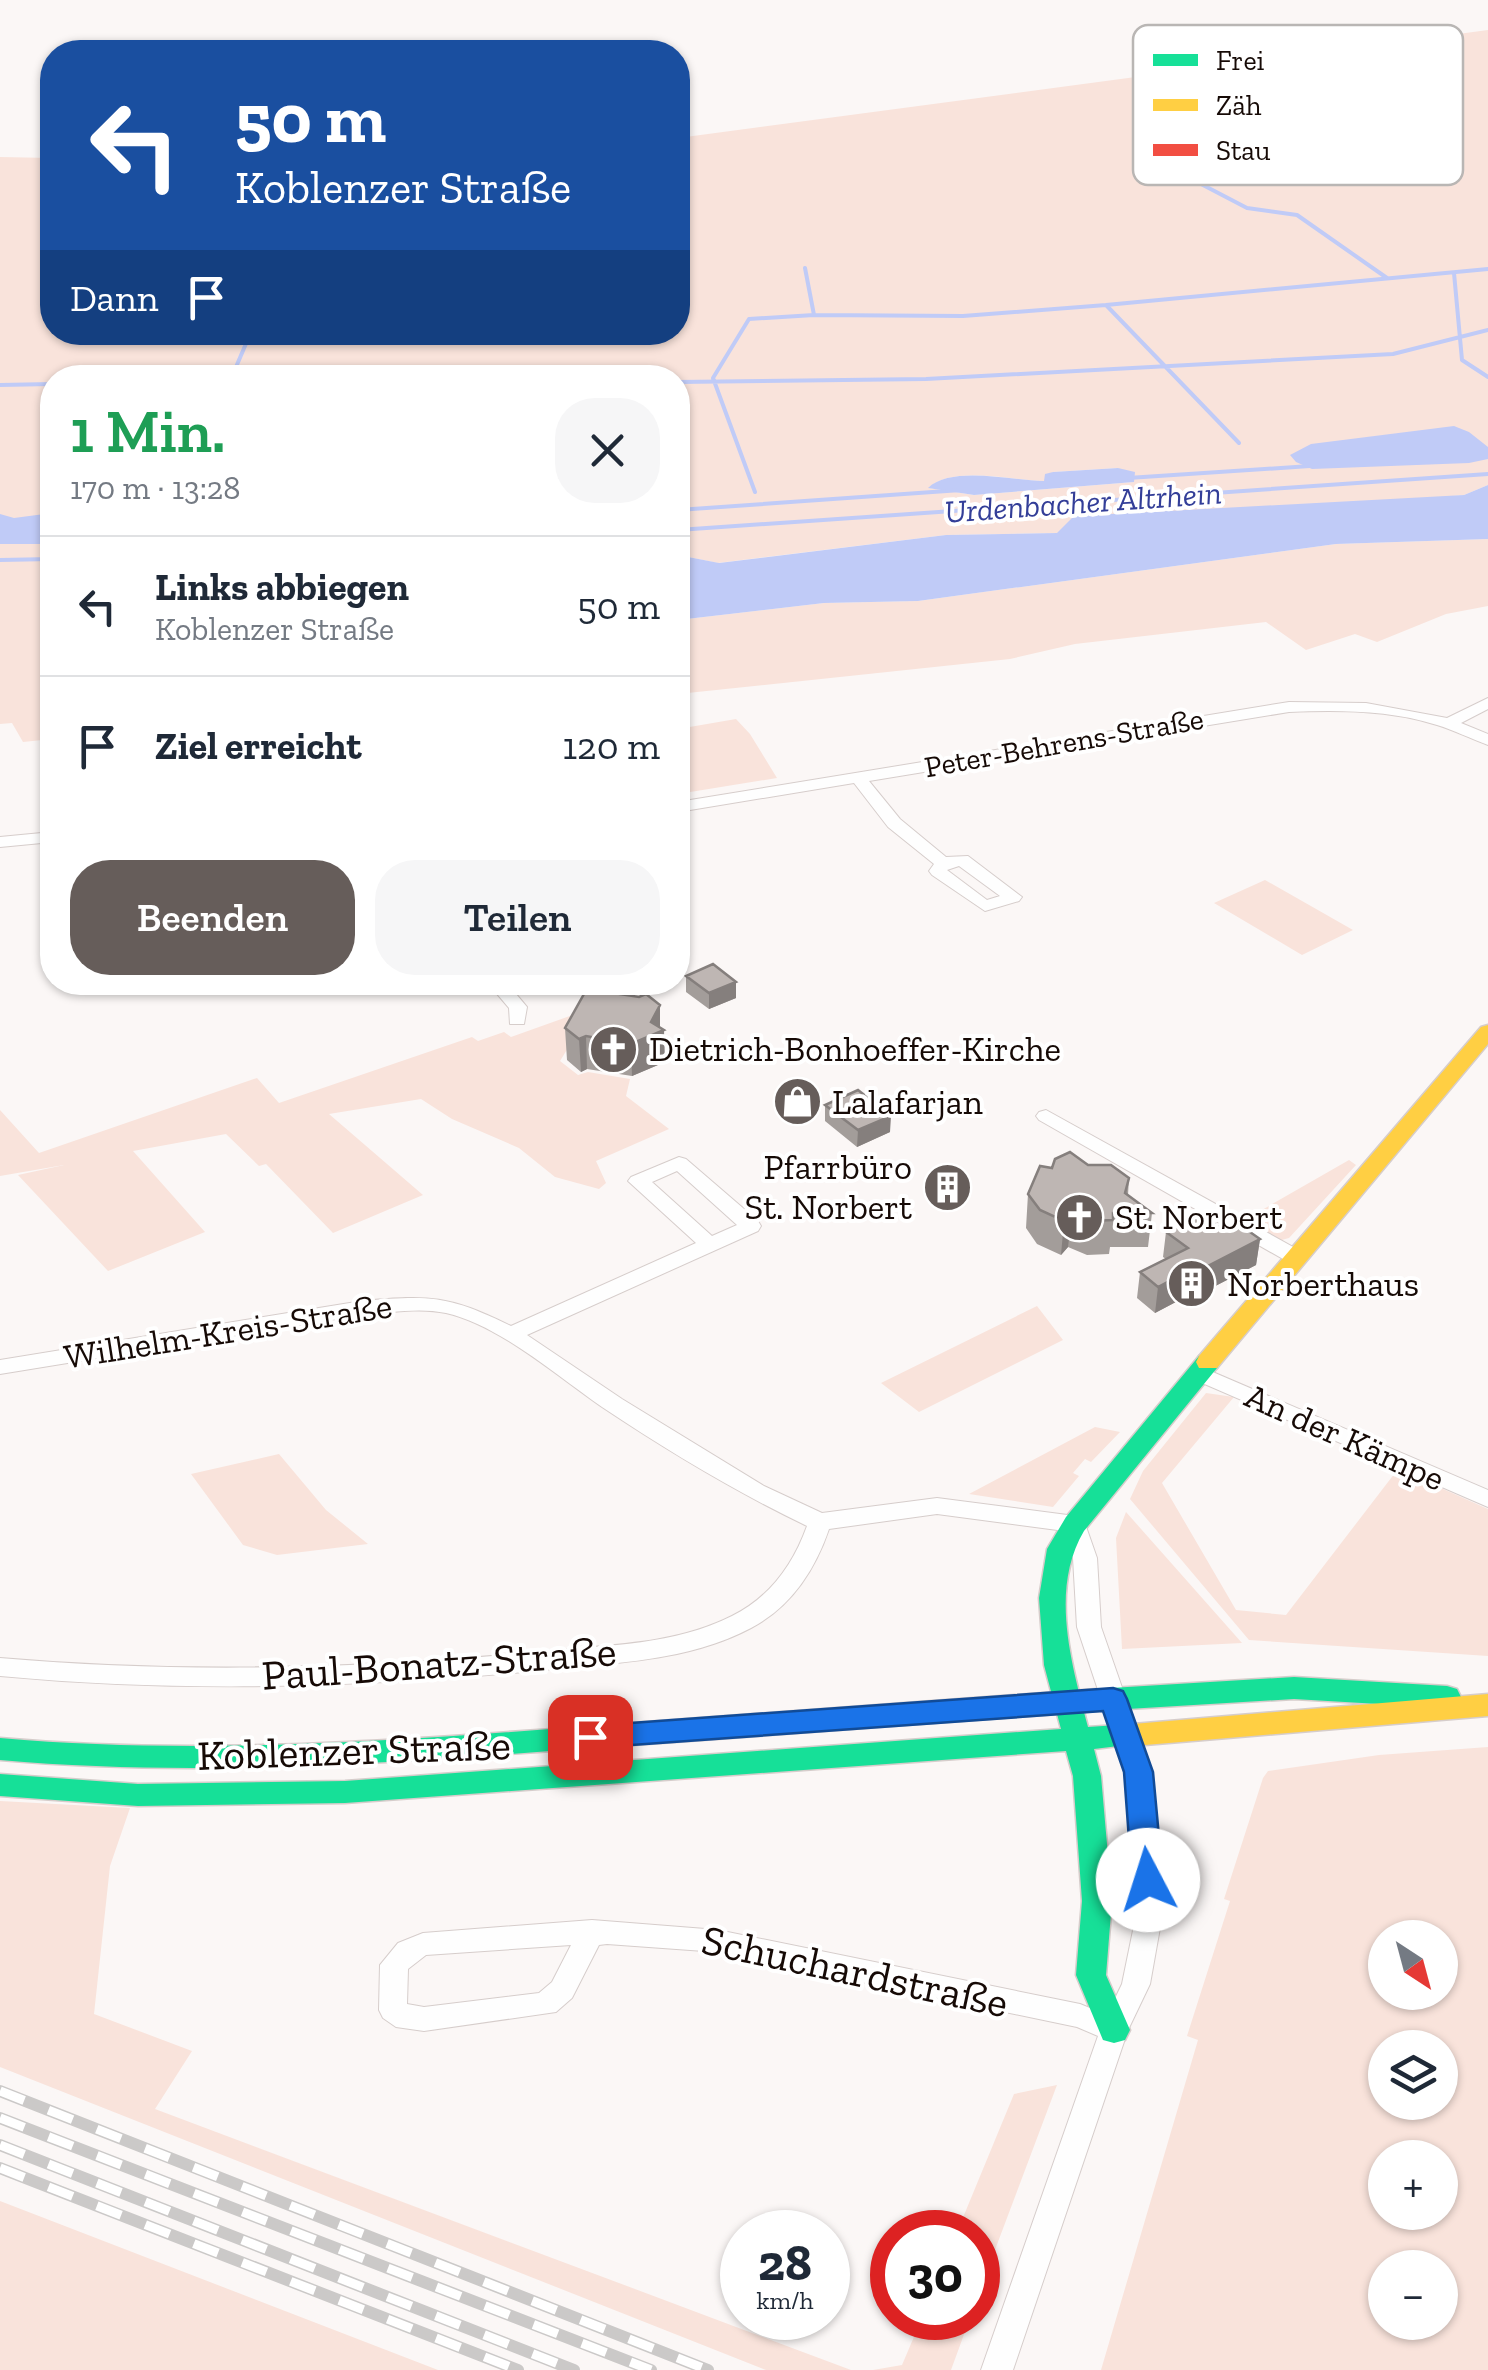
<!DOCTYPE html>
<html lang="de">
<meta charset="utf-8">
<style>
:root{--surface:#fff;--page:#f6f6f7;--text:#1f2937;--muted:#747a83;--line:#e0e1e3;--accent:#665d5a}
body{margin:0;font-family:"Zilla Slab",serif;background:var(--page);color:var(--text);height:100vh;display:flex;flex-direction:column;font-size:38px;white-space:nowrap}
*{box-sizing:border-box;margin:0}
p{font-size:32px;color:var(--muted)}
.icon{flex:none;width:55px;height:55px;fill:none;stroke:currentColor;stroke-width:2;stroke-linecap:round;stroke-linejoin:round}
.map{position:relative;flex:1;overflow:hidden}
.details{position:absolute;left:40px;top:365px;width:650px;height:630px;display:flex;flex-direction:column;background:var(--surface);border-radius:40px;box-shadow:0 2px 8px #0004}
.details>*{flex:none}
.top-card{position:absolute;left:40px;top:40px;width:650px;height:305px;border-radius:40px;box-shadow:0 2px 8px #0004;background:#1a4fa0;color:#fff;overflow:hidden}
.needle{width:65px;rotate:144deg}
.buttons{position:absolute;left:1368px;top:1920px;display:grid;gap:20px}
.buttons a{display:grid;place-items:center;width:90px;height:90px;border-radius:50%;background:var(--surface);box-shadow:0 2px 8px #0004;font-size:50px}
.speed{position:absolute;left:720px;top:2210px;display:flex;gap:20px;font-size:50px;font-weight:700;text-align:center}
.speed>*{display:grid;place-content:center;width:130px;height:130px;border-radius:50%;background:var(--surface);box-shadow:0 2px 8px #0004;line-height:1}
.speed small{font-size:25px;font-weight:400}
.speed .limit{border:15px solid #d22;background:#fff;color:#111}
.pin{position:absolute;display:grid;place-items:center;width:85px;height:85px;color:#fff;margin:-42px;border-radius:20px;box-shadow:0 5px 15px #0006}
.me{position:absolute;width:110px;margin:-55px;rotate:355deg;stroke-linejoin:round;filter:drop-shadow(0 0 8px #0008)}
.turn{display:flex;align-items:center;gap:35px;height:210px;padding:0 30px;font-size:45px}
.turn .icon{width:130px;height:130px;stroke-width:2.5}
.turn b{display:block;font-size:70px;line-height:85px}
.then{display:flex;align-items:center;height:95px;padding:0 30px;background:#0003;gap:20px;font-size:38px}
.round{display:grid;place-items:center;flex:none;width:105px;height:105px;border-radius:40px;background:var(--page)}
.overview{display:flex;align-items:center;justify-content:space-between;height:170px;padding:0 30px}
h1{font-size:60px;font-weight:600;line-height:75px;color:#1e9e55}
.cta{display:flex;gap:20px;margin-top:auto;padding:20px 30px}
.cta a{flex:1;height:115px;border-radius:40px;background:var(--accent);color:#fff;font-size:40px;font-weight:600;line-height:115px;text-align:center}
.cta a+a{background:var(--page);color:var(--text)}
ul{padding:0;list-style:none}
li{display:flex;align-items:center;gap:30px;height:140px;padding:0 30px;border-top:2px solid var(--line)}
li div{flex:1}
li b{display:block;font-size:38px}
li em{font-style:normal}
.map>svg:first-child{display:block}
.green{fill:#f9e3db;fill-rule:evenodd}
.water{fill:#c0cbf7}
.lines{fill:none;stroke-linecap:round;stroke-linejoin:round}
.stream{stroke:#c0cbf7;stroke-width:4}
.street-casing{stroke:#d6cdcb;stroke-width:2}
.fast-casing{stroke:#d6cdcb;stroke-width:3}
.slow-casing{stroke:#d6cdcb;stroke-width:3}
.jam-casing{stroke:#d6cdcb;stroke-width:3}
.street{fill:#fefefe;fill-rule:evenodd}
.fast{fill:#16e098;fill-rule:evenodd}
.slow{fill:#ffcf43;fill-rule:evenodd}
.jam{fill:#f24e42;fill-rule:evenodd}
.rail-casing{stroke:#cbc9c8;stroke-width:12}
.rail{stroke:#fff;stroke-width:9;stroke-dasharray:26;stroke-linecap:butt}
.wall{fill:#a39d9a}
.shaded-wall{fill:#857f7d}
.building{fill:#beb6b3;stroke:#857f7d;stroke-width:2.5}
.route{fill:#1a73e8;stroke:#114b97;stroke-width:2.5}
.labels{text-anchor:middle;dominant-baseline:central;stroke-width:8;stroke-linejoin:round;paint-order:stroke}
.far-street-label{font-size:30px;fill:#160a06;stroke:#fff}
.far-water-label{font-size:32px;font-style:italic;fill:#333e98;stroke:#fff}
.poi-label{font-size:35px;fill:#160a06;stroke:#fff;text-anchor:start}
.street-label{font-size:35px;fill:#160a06;stroke:#fff}
.near-street-label{font-size:42px;fill:#160a06;stroke:#fff}
.key{fill:#fff;stroke:#b9b6b4;stroke-width:2.5}
.key-label{font-size:28px;fill:#160a06}
</style>
<div class="map">
<svg width="1488" height="2370" viewBox="0 0 1488 2370">
<rect width="100%" height="100%" fill="#fbf7f6"/>
<path class="green" d="M1488,30V485L1464,495L1057,533L946,535L718,563L678,555V378H52V739L23,742L12,723L0,724V157L52,158V332H678V138ZM1118,468L1134,482L974,495L929,488C951,465 1015,481 1044,481L1053,472Z
M1488,539V606L1446,614L1377,642L1355,634L1306,650L1266,622L1075,644L1010,659L678,694V620L824,603L918,601L1336,544Z
M736,719L750,734L777,778L678,794V729Z
M1265,880L1353,930L1302,955L1214,903Z
M581,1012L576,1035L560,1061L578,1075L588,1072L630,1079L626,1096L669,1129L596,1161L606,1183L599,1189L555,1177L519,1148L452,1119L421,1099L329,1114L423,1195L333,1233L266,1164L259,1166L226,1134L133,1151L205,1232L108,1271L18,1175L64,1165L0,1176V1110L39,1153L257,1078L279,1103L472,1037L478,1041L504,1032L511,1037Z
M1349,1160L1356,1165L1289,1238L1278,1241L1241,1222Z
M1037,1306L1063,1340L919,1412L881,1383Z
M1206,1393L1234,1397L1162,1483L1236,1610L1286,1615L1398,1469L1488,1509V1656L1249,1640L1130,1499L1143,1471Z
M1095,1427L1120,1432L1091,1462L1085,1459L1073,1473L1079,1476L1053,1507L969,1494Z
M279,1454L326,1510L368,1544L277,1555L243,1545L191,1474Z
M1126,1512L1242,1643L1122,1649L1116,1538Z
M1488,1747V2370H1101L1198,2040L1187,2036L1230,1901L1224,1899L1263,1778L1268,1771L1379,1755ZM1385,1938H1440V1992H1385ZM1385,2048H1440V2102H1385ZM1385,2158H1440V2212H1385ZM1385,2268H1440V2322H1385Z
M0,1801L130,1808L110,1866L94,2014L192,2051L155,2109L851,2370H766L0,2067Z
M1057,2085L978,2295V2232H957L1014,2094Z
M0,2201L438,2370H0Z
M922,2318H970L951,2370H873L902,2365Z"/>
<path class="water" d="M1454,426L1469,432L1488,447V459L1469,463L1312,469L1296,462L1290,455L1311,444Z
M1118,468L1135,472L1134,482L974,495L928,488C952,465 1013,481 1044,481L1045,474L1053,472Z
M1488,485V539L1336,544L918,601L824,603L678,620V555L719,563L946,535L1057,533L1074,516L1464,495Z
M52,513V544H0V514L14,518Z"/>
<g class="lines">
<path class="stream" d="M1201,184L1247,208L1297,215L1387,278
M805,268L814,315L963,316L1106,305
M1454,273L1462,360L1488,377
M241,378L244,369L236,367L251,332
M678,382L926,379L1393,354L1488,330
M0,385L52,384
M1239,443L1106,305L1488,269
M1128,478L1310,466
M755,492L713,378L749,319L814,315
M678,510L961,490
M678,530L1488,474
M0,560L52,559"/>
<defs>
<path id="street" d="M1488,698V709L1461,723L1488,734V745C1471,739 1454,730 1437,725C1389,710 1338,710 1289,712L869,781L900,819L946,857L968,856L1022,897L1019,901L985,911L932,875L929,871L934,864L888,827L854,783L678,812V802L1289,702L1366,703L1447,718ZM959,866L1000,896L987,900L947,870Z
M52,832V842L0,847V837Z
M487,982H506L527,1007L524,1024H510L509,1008Z
M1046,1110L1304,1253L1307,1258L1297,1265L1290,1263L1039,1120L1036,1116L1039,1112Z
M679,1157L686,1159L758,1221L761,1226L758,1231L527,1335L622,1399L764,1486L822,1513L937,1498L1075,1516L1083,1518L1097,1558L1101,1627L1151,1771L1163,1911L1150,1984L1128,2030L1013,2370H981L1098,2036L1077,2027L718,1952L607,1944L599,1945L572,1998L556,2012L424,2031L396,2027L383,2018L379,2010L380,1965L398,1943L423,1933L592,1920L718,1930L1080,2004L1107,2015L1122,1984L1137,1911L1125,1771L1077,1627L1073,1558L1065,1531L937,1514L829,1529C815,1570 791,1607 751,1628C689,1661 614,1663 545,1670C363,1688 182,1693 0,1676V1658C183,1674 364,1669 546,1651C608,1645 675,1645 732,1616C770,1597 793,1565 807,1526C736,1492 668,1451 602,1407C557,1376 499,1325 446,1313C418,1307 389,1313 362,1315L0,1374V1360L362,1301C431,1295 448,1295 511,1326L696,1243L628,1181L631,1177ZM677,1171L737,1225L712,1236L652,1182ZM571,1945L552,1982L539,1993L424,2007L407,2004L408,1969L426,1955Z
M1201,1367L1488,1490V1507L1193,1379L1190,1374L1193,1369Z"/>
<path id="fast" d="M1208,1354L1217,1356L1220,1362L1217,1368L1084,1531C1049,1590 1072,1665 1088,1727L1133,1724L1143,1727L1147,1735L1143,1743L1094,1749L1101,1776L1112,1901L1106,1975L1130,2030L1125,2040L1114,2043L1103,2040L1076,1975L1082,1901L1073,1776L1066,1751L345,1803L138,1806L0,1796V1774L138,1784L345,1781L1061,1729L1044,1665L1039,1598L1047,1549L1066,1517L1199,1356Z
M1294,1677L1447,1686L1457,1689L1461,1697L1457,1705L1447,1708L1294,1699L1111,1710L1101,1707L1097,1699L1101,1691L1111,1688Z
M605,1725L615,1728L619,1736L615,1744L605,1747C403,1762 203,1778 0,1760V1738C203,1756 403,1740 605,1725Z"/>
<path id="slow" d="M1488,1025V1044L1217,1368H1199L1196,1362L1199,1356L1481,1027Z
M1488,1694V1716L1133,1746L1123,1743L1119,1735L1123,1727L1133,1724Z"/>
<path id="jam" d="M1111,1688L1121,1691L1125,1699L1121,1707L1111,1710L605,1747L595,1744L591,1736L595,1728L605,1725Z"/>
</defs>
<use href="#street" class="street-casing"/>
<use href="#fast" class="fast-casing"/>
<use href="#slow" class="slow-casing"/>
<use href="#jam" class="jam-casing"/>
<use href="#street" class="street"/>
<use href="#fast" class="fast"/>
<use href="#slow" class="slow"/>
<use href="#jam" class="jam"/>
<defs>
<path id="rail" d="M0,2091L708,2370
M0,2118L651,2370
M0,2145L574,2370
M0,2168L518,2370"/>
</defs>
<use href="#rail" class="rail-casing"/>
<use href="#rail" class="rail"/>
</g>
<path class="wall" d="M686,976L736,998L709,1009L686,992Z
M660,1005V1027L665,1062L632,1076L587,1069L581,1072L567,1060L565,1028Z
M825,1105L890,1132L857,1147L825,1121Z
M1088,1165L1129,1178L1128,1195L1152,1213L1148,1247H1110L1109,1254L1087,1255L1068,1247L1061,1255L1037,1244L1026,1228L1028,1194L1052,1168Z
M1223,1230L1260,1239L1256,1265L1194,1297L1191,1294L1155,1313L1137,1298L1140,1272L1166,1259L1163,1257L1166,1232Z"/>
<path class="shaded-wall" d="M736,982V998L709,1009V993Z
M660,1005V1031L664,1030L665,1062L632,1076L631,1044L651,1022Z
M586,1036L587,1069L581,1072L579,1039Z
M891,1116L890,1132L857,1147L858,1130Z
M1072,1213L1068,1247L1061,1255L1064,1221Z
M1260,1239L1256,1265L1194,1297L1198,1271Z
M1194,1268L1191,1294L1155,1313L1158,1287Z"/>
<path class="building" d="M713,964L736,982L709,993L686,976Z
M594,990L639,997L646,994L660,1005L651,1022L664,1030L631,1044L586,1036L579,1039L565,1028L584,994Z
M858,1090L891,1116L858,1130L825,1105Z
M1070,1152L1088,1165H1111L1129,1178L1125,1193L1152,1213H1113V1220L1090,1221L1072,1213L1064,1221L1040,1210L1028,1194L1040,1166L1052,1168L1055,1159Z
M1201,1214L1223,1230L1237,1223L1260,1239L1198,1271L1194,1268L1158,1287L1140,1272L1188,1248L1166,1232Z"/>
<path class="route" d="M1113,1688L1123,1691L1127,1699L1153,1772L1163,1880L1158,1889L1148,1893L1137,1889L1132,1880L1124,1772L1103,1711L590,1748L580,1745L576,1737L580,1729L590,1726Z"/>
<defs>
<symbol id="church-disc" viewBox="-11 -11 22 22"><circle r="9.5" fill="#665d5a" stroke="#fff"/><path d="M-1.2-6h2.4v3.5h3.3v2.4h-3.3V6h-2.4V-.1h-3.3v-2.4h3.3Z" fill="#fff"/></symbol>
<symbol id="shop-disc" viewBox="-11 -11 22 22"><circle r="9.5" fill="#665d5a" stroke="#fff"/><path d="M-5-2.5h2.3a2.7 3.5 0 0 1 5.4 0H5L5.5 6h-11ZM-1.5-2.5h3a1.5 2.3 0 0 0-3 0Z" fill="#fff"/></symbol>
<symbol id="building-disc" viewBox="-11 -11 22 22"><circle r="9.5" fill="#665d5a" stroke="#fff"/><path d="M-4-6H4V6H1V3H-1V6H-4ZM-2.5-4.3h1.7v1.8h-1.7ZM.8-4.3h1.7v1.8H.8ZM-2.5-1h1.7V.8h-1.7ZM.8-1h1.7V.8H.8Z" fill="#fff"/></symbol>
</defs>
<g fill-rule="evenodd">
<use href="#church-disc" x="586" y="1022" width="55" height="55"/>
<use href="#shop-disc" x="770" y="1074" width="55" height="55"/>
<use href="#building-disc" x="920" y="1160" width="55" height="55"/>
<use href="#church-disc" x="1052" y="1190" width="55" height="55"/>
<use href="#building-disc" x="1164" y="1256" width="55" height="55"/>
</g>
<g class="labels">
<g class="far-street-label">
<text transform="translate(1064 743) rotate(-10)">Peter-Behrens-Straße</text>
</g>
<g class="far-water-label">
<text transform="translate(1083 502) rotate(-4)">Urdenbacher Altrhein</text>
</g>
<g class="poi-label">
<text x="649" y="1049">Dietrich-Bonhoeffer-Kirche</text>
<text x="832" y="1102">Lalafarjan</text>
<text x="912" y="1167" text-anchor="end">Pfarrbüro<tspan x="912" dy="40">St. Norbert</tspan></text>
<text x="1115" y="1217">St. Norbert</text>
<text x="1227" y="1284">Norberthaus</text>
</g>
<g class="street-label">
<text transform="translate(228 1331) rotate(-9)">Wilhelm-Kreis-Straße</text>
<text transform="translate(1345 1437) rotate(24)">An der Kämpe</text>
</g>
<g class="near-street-label">
<text transform="translate(439 1663) rotate(-4)">Paul-Bonatz-Straße</text>
<text transform="translate(354 1750) rotate(-2)">Koblenzer Straße</text>
<text transform="translate(855 1971) rotate(12)">Schuchardstraße</text>
</g>
</g>
<rect x="1133" y="25" width="330" height="160" rx="15" class="key"/>
<rect x="1153" y="54" width="45" height="12" fill="#16e098"/>
<rect x="1153" y="99" width="45" height="12" fill="#ffcf43"/>
<rect x="1153" y="144" width="45" height="12" fill="#f24e42"/>
<g class="key-label">
<text x="1216" y="70">Frei</text>
<text x="1216" y="115">Zäh</text>
<text x="1216" y="160">Stau</text>
</g>
</svg>
<div class="buttons">
<a><svg class="needle" viewBox="-14 -14 28 28"><path d="M0-13l5 13h-10z" fill="#e53935"/><path d="M0 13l5-13h-10z" fill="#747a83"/></svg></a>
<a><svg class="icon" aria-label="layers" viewBox="0 0 24 24"><path d="M12 4l9 5-9 5-9-5zM3 14l9 5 9-5"/></svg></a>
<a>+</a>
<a>−</a>
</div>
<div class="speed"><div>28<small>km/h</small></div><div class="limit">30</div></div>
<div class="pin" style="left:590px;top:1737px;background:#d93025"><svg class="icon" aria-label="arrive" viewBox="0 0 24 24"><path d="M6 21V4h12l-3 4 3 4H6"/></svg></div>
<svg class="me" style="left:1148px;top:1880px" viewBox="-20 -20 40 40"><circle r="19" fill="#fff"/><path d="M0-13L10 11 0 6-10 11z" fill="#1a73e8"/></svg>
<div class="top-card">
<div class="turn"><svg class="icon" aria-label="left" viewBox="0 0 24 24"><path d="M17 20v-9H6M10 6l-5 5 5 5"/></svg><div><b>50 m</b>Koblenzer Straße</div></div>
<div class="then">Dann<svg class="icon" aria-label="arrive" viewBox="0 0 24 24"><path d="M6 21V4h12l-3 4 3 4H6"/></svg></div>
</div>
<section class="details">
<div class="overview"><div><h1>1 Min.</h1><p>170 m · 13:28</p></div><a class="round"><svg class="icon" aria-label="close" viewBox="0 0 24 24"><path d="M6 6l12 12M18 6L6 18"/></svg></a></div>
<ul>
<li><svg class="icon" aria-label="left" viewBox="0 0 24 24"><path d="M17 20v-9H6M10 6l-5 5 5 5"/></svg><div><b>Links abbiegen</b><p>Koblenzer Straße</p></div><em>50 m</em></li>
<li><svg class="icon" aria-label="arrive" viewBox="0 0 24 24"><path d="M6 21V4h12l-3 4 3 4H6"/></svg><div><b>Ziel erreicht</b></div><em>120 m</em></li>
</ul>
<div class="cta"><a>Beenden</a><a>Teilen</a></div>
</section>
</div>
